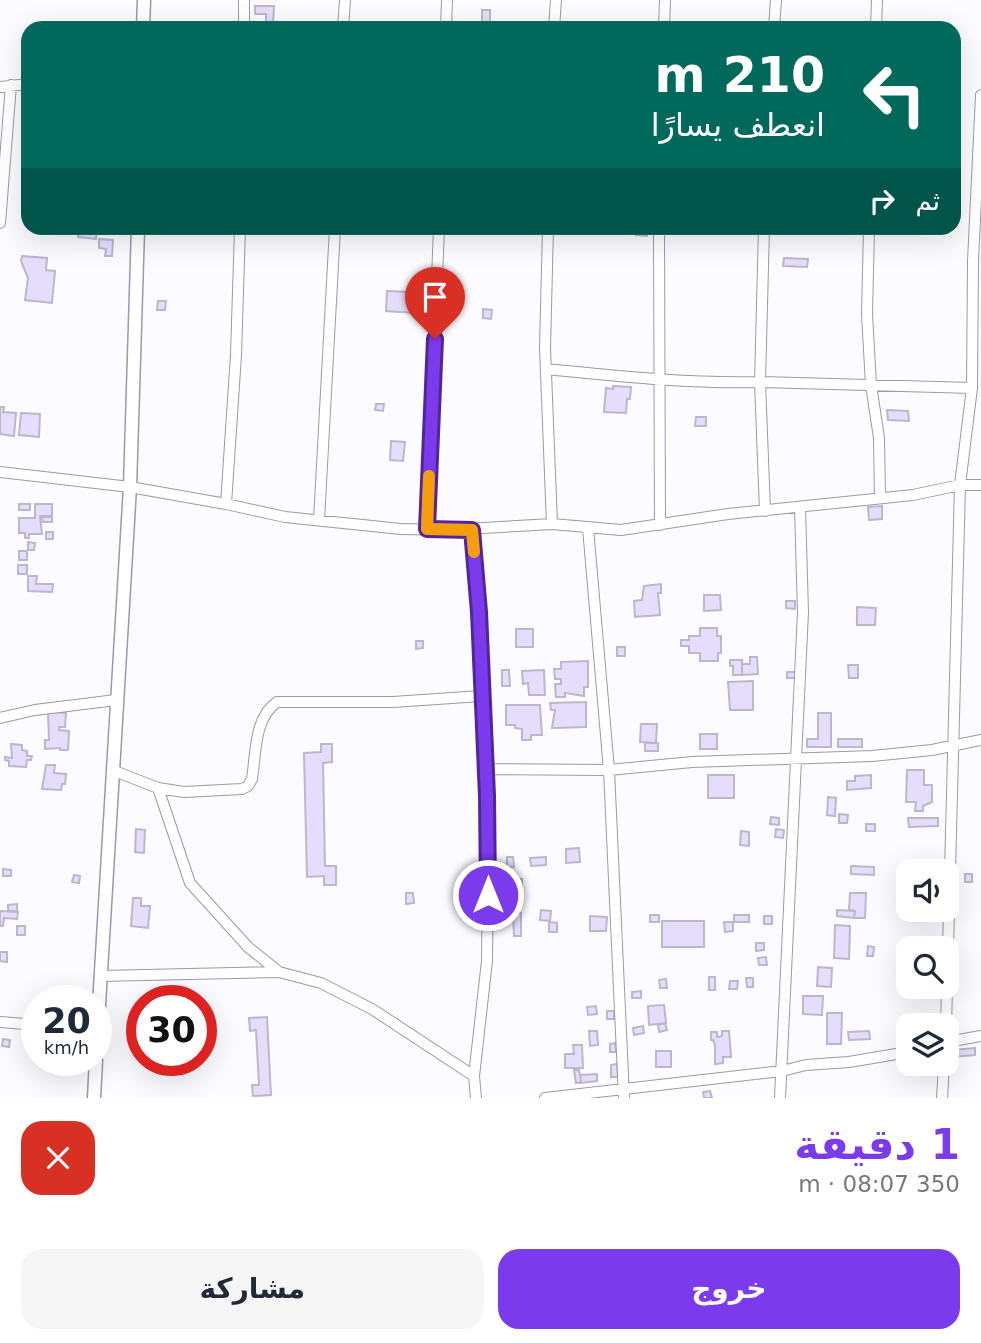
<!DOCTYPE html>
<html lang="ar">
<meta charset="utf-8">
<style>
:root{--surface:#fff;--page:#f6f6f7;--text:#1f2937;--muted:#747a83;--accent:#7c3aed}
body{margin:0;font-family:"DejaVu Sans","Noto Sans Arabic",sans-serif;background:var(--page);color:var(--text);direction:rtl;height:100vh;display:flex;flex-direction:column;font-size:26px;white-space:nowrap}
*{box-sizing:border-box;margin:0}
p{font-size:23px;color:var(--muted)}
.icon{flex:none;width:38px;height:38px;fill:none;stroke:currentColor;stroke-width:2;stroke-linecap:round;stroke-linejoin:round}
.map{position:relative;height:1098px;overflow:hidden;direction:ltr}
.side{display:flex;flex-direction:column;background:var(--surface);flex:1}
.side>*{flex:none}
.banner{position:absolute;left:21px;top:21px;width:940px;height:214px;border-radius:21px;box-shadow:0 7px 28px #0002;direction:rtl;background:#00695c;color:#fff;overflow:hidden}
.buttons{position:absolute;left:896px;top:859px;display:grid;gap:14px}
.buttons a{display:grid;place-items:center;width:63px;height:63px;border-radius:14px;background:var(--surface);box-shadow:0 7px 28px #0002;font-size:35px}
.speed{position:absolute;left:21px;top:985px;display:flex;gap:14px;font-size:35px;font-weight:700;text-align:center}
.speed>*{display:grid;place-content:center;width:91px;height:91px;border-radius:50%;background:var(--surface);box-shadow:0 7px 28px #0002;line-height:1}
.speed small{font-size:18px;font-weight:400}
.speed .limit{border:10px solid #d22;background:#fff;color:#111}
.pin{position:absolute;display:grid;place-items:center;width:60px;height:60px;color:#fff;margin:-72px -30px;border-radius:50% 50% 50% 0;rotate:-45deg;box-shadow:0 0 7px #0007}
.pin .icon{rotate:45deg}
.me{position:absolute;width:77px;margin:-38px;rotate:0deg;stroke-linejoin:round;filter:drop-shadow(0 0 5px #0008)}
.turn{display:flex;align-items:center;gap:24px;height:147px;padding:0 21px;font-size:32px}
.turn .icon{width:91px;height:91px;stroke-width:2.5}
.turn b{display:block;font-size:49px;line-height:60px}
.then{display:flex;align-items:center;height:66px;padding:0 21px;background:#0003;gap:14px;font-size:26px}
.round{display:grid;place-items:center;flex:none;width:74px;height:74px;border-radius:21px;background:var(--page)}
.head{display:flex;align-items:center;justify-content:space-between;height:119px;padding:0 21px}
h1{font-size:42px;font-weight:800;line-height:52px;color:var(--accent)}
.cta{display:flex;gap:14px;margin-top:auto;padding:14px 21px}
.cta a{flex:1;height:80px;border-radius:21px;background:var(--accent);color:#fff;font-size:28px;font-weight:800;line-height:80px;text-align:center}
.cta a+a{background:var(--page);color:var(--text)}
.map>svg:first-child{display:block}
.building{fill:#e6ddfd;stroke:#bcb7ca;stroke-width:2}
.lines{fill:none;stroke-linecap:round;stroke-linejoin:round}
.minor-casing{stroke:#9d98aa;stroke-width:12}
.tertiary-casing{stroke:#9d98aa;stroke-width:15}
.minor{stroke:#fff;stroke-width:10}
.tertiary{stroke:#fff;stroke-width:12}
.route-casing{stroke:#51269a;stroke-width:18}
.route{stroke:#7c3aed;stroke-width:12}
.slow{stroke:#f59e0b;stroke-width:12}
</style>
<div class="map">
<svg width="981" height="1098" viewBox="0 0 981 1098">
<rect width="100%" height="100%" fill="#fcfbff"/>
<path class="building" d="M255,6H274L273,25H266V14H255Z
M482,10H490V25H482Z
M71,228H97L96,239L78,237V231L70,230Z
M637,228H647V236L636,235Z
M99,239L113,240L112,256H105L106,249L99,248Z
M22,256L47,258L46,270L55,271L52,303L25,300L28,278L21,261Z
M784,258L808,259L807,267L783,266Z
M387,291L410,292L409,302L416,303L415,313L386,311Z
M158,301H166L165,310H157Z
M483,309L492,310L491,319L483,318Z
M613,386L631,387L630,399H627L626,413L604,412L606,388L613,389Z
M376,404H384L383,411L375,410Z
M0,407H4L3,412L16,413L14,436L0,434Z
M887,410L908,411L909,421L888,420Z
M21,413L40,414L39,437L19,435Z
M696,417H706V426H695Z
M391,441L405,442L403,461L390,460Z
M19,504H30V510H19Z
M35,504H52V516H40L42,534H29V538H25V533H19V518H35Z
M882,506V519L869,520L868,507Z
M42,517H52V522H43Z
M46,532H53V539H46Z
M28,542L35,543L34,550H28Z
M19,551H27V560H19Z
M18,565H27V574H18Z
M28,576H37L36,584H53L52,592L28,591Z
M661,584V593H658L660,615L635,617L634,601L642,600L644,586Z
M704,595H720L721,610L704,611Z
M786,601H795V609L786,608Z
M857,607L876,608L875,625H857Z
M700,628H717V636H721V653H718V661H700V653H689V646H681V640H689V636H700Z
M516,629H533V647H516Z
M416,641H423V648L416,649Z
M617,647H625V656H617Z
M750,657H757L758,674L742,675V664H750Z
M730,660H742V675H733V666H730Z
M588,661V687H584V696L565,693V697H556L555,684H561V679H555L554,669H561V662Z
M848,665H858V678H849Z
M502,670H509L510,686H502Z
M544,670L545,695H529L528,683L523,684L522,671Z
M787,672H796L797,678H787Z
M753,681V710H730L728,682Z
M586,702V727L552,728L555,710H551L550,703Z
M506,705H540L542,735H531V740H522V729L515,728V725H506Z
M48,712L66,713L65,727H59V730L69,731L68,750H60V748L45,749V740H49Z
M818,713H831V747H807V739H818Z
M641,724H657L656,743L640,742Z
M700,734H717V749H700Z
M838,739H862V747H838Z
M645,743H658V751H645Z
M11,744L22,745V750L27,751V756H32L31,760H27L26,767L9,766V761L5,760V757L12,758Z
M321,744H332V762L323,763L325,866H336V885H324V876L307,877L304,753L321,752Z
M46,765H55L54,773L66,774L65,784H62L61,790L42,789Z
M907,770H924V785H932V802L923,806V811H915L916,802H906Z
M708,775H734V798H708Z
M871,775V788L847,790V781H855V776Z
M828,797L836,798L835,816L827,815Z
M839,814L848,815L847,823H839Z
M771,817L779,818V825L770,824Z
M908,818H938V826L909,827Z
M866,824H875V831H866Z
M136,829L145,830L144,853L135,852Z
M776,829L784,830L783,838L775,837Z
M741,831L749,832V846L740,845Z
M579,848L580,862L566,863V849Z
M507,857H513L514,867H507Z
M546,857V865L531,866L530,858Z
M851,866L874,867V875L851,874Z
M3,869L11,870V876H3Z
M965,874H972V882H965Z
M74,875L80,876L79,883L72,882Z
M513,879H522V887H513Z
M406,893H413L414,903L406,904Z
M850,893H866L865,918H854L855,911L849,910Z
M133,898H141V906H150L148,928L131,926Z
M17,904V911H8V905Z
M541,910L551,911L550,921L540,920Z
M837,910L855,911L854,918L837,916Z
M0,911L18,912L17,919L4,918L3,926H0Z
M513,913H521V936H514Z
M650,915H659V922H650Z
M734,915H749V922H734Z
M590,916L607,917L606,931H590Z
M764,916H772V924H764Z
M662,921H704V947H662Z
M549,922L557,923V932H549Z
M724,922H733V931L725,932Z
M835,925L850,926L849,959L834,958Z
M17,926H25V935H17Z
M756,943H764V950L756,951Z
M868,946L874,947L873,956H867Z
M0,952H7V962L0,961Z
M766,957L767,965H759L758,958Z
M818,967L832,968L831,987L817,986Z
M709,977H715V990H709Z
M746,978H753V987H747Z
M666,979L667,988H660L659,980Z
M730,981H738L737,989H729Z
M641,991V998H632V992Z
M80,993H88V1001L79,1000Z
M803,996H823L822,1015L803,1014Z
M664,1005L666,1023L649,1025L648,1006Z
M596,1006L597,1014L588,1015L587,1007Z
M607,1011H614V1019H607Z
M827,1013H842L841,1044H827Z
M267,1017L271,1095L253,1096L252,1085H259L256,1030L250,1031L249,1018Z
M665,1023L667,1030L659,1032L658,1025Z
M643,1026L644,1033L634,1035L633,1028Z
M589,1031H597L598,1045L590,1046Z
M722,1031H729L731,1057H723V1063L715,1064V1045L713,1040H711V1032H717V1037L722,1036Z
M869,1031L870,1039L849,1040L848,1032Z
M3,1039L10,1040L9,1047L2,1046Z
M615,1043L616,1052H610V1044Z
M573,1045H582L583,1068H565V1054H574Z
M975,1048V1055L952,1057V1050Z
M656,1051H671V1067H656Z
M617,1064L618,1077H611V1065Z
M574,1070H579L581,1082L576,1083Z
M597,1074V1081L581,1083L580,1075Z
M710,1091L712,1098H704L703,1092Z"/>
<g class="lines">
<defs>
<path id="minor" d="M244,28V0
M343,28L345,0
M446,28L447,0
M554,28L556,0
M664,28L665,0
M774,28L776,0
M876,28L877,0
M0,87L28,84
M0,223L11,85
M548,228L545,348L552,524
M659,228L660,525
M869,228L867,314L871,385L879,438L880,498
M546,369C617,376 689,384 760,382L764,228
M0,472L130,487L226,504L285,517L401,529L450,530L552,524L621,530L728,514L913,495L960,485H981
M226,504L236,355L240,228
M765,511L760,382L972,388
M319,520L335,228
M588,528L609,770L624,1098
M427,529L439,228
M472,530L479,612L488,873L487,961L474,1076L476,1098
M0,718L35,710L116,700
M485,769L609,770L692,762L872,756L932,750L981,740
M112,770L158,788L190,883L248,947L279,972L321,983L372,1009L474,1076
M158,788L184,792L242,789L248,786L252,779C256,753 254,718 277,702H393L481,696
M100,976L279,972
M0,1022L37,1025
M946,1026L960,485L972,388L973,261L981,95
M947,1042L981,1036
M545,1098L782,1071L806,1065L849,1062L908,1052
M780,1098L803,612L800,508
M942,1098L944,1064"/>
<path id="tertiary" d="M143,28L144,0
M96,1055L130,487L138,228
M94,1098L96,1060"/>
</defs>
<use href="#minor" class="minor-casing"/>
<use href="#tertiary" class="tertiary-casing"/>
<use href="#minor" class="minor"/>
<use href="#tertiary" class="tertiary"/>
</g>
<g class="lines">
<defs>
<path id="route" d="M435,339L427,529L472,530L479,612L487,796L488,895"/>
</defs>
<use href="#route" class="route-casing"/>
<use href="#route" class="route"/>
<path class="slow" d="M429,476L427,529L472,530L474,552"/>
</g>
</svg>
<div class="buttons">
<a><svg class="icon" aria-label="sound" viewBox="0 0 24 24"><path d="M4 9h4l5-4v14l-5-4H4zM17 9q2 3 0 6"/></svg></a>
<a><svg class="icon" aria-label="search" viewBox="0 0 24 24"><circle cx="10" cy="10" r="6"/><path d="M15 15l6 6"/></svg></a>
<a><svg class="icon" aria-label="layers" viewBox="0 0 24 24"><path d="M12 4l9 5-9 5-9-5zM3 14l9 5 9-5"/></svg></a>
</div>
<div class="speed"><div>20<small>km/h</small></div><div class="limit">30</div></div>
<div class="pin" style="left:435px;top:339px;background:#d93025"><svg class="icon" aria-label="arrive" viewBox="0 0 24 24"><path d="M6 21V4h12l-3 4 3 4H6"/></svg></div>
<svg class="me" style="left:488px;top:895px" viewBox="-20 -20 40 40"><circle r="17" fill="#7c3aed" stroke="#fff" stroke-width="3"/><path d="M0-11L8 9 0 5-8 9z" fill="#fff"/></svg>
<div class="banner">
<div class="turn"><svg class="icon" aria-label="left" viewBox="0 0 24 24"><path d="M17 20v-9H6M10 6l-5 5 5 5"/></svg><div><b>210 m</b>انعطف يسارًا</div></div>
<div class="then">ثم<svg class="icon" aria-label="right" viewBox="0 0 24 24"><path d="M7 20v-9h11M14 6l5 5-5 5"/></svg></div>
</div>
</div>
<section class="side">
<div class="head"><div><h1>1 دقيقة</h1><p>350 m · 08:07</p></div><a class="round" style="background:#d93025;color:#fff"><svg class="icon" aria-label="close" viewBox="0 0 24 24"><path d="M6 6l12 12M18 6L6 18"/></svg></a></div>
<div class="cta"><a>خروج</a><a>مشاركة</a></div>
</section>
